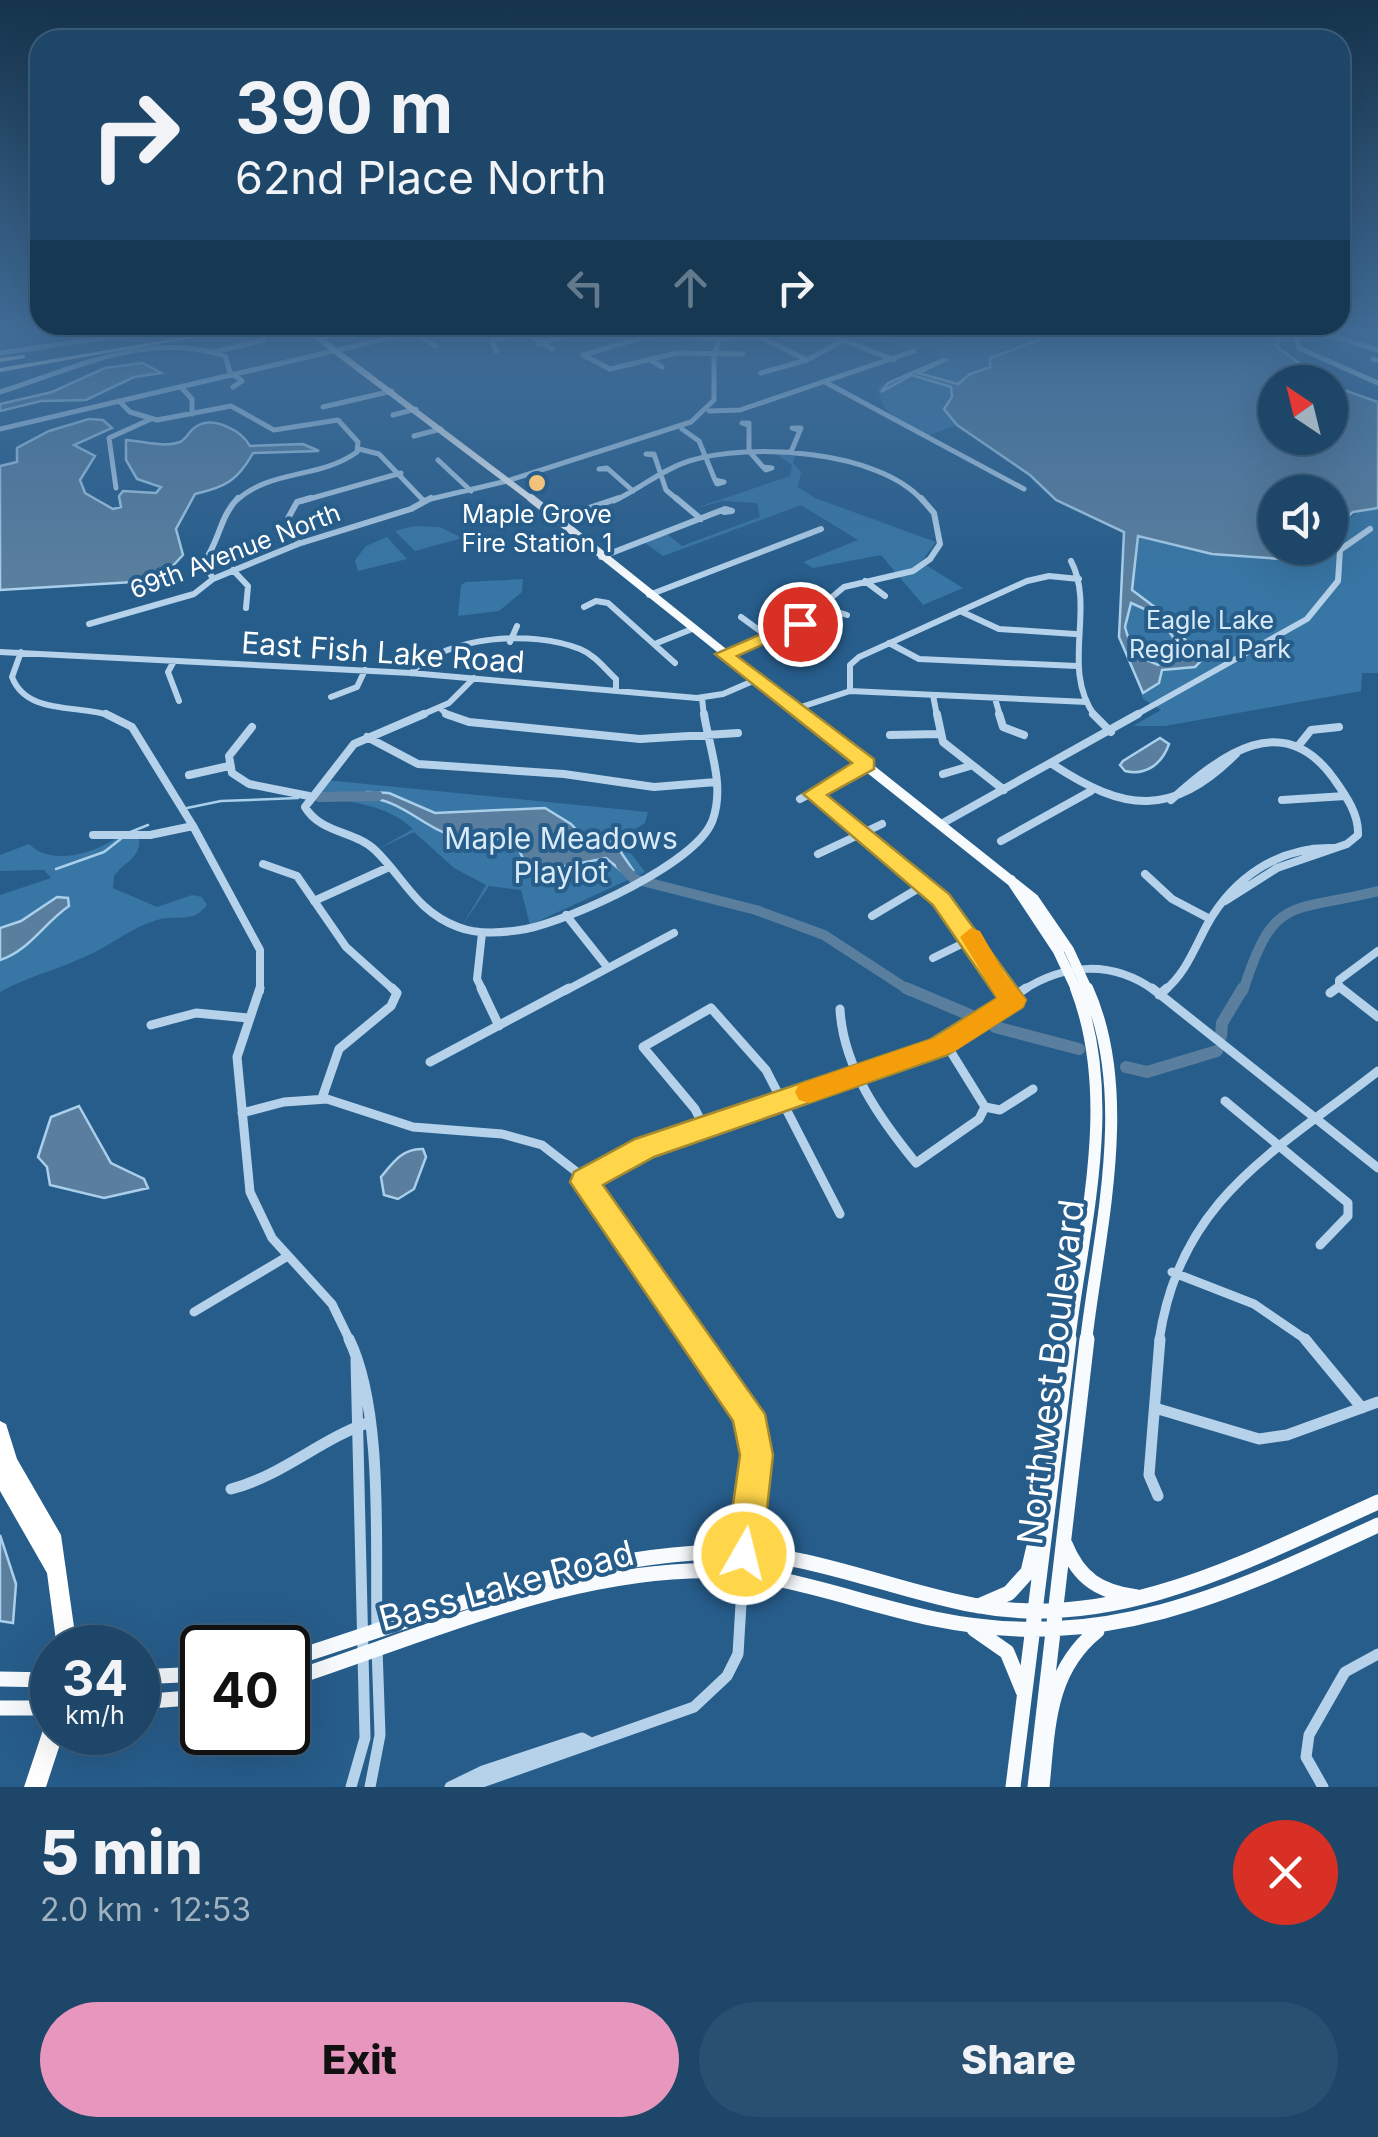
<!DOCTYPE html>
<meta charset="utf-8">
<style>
:root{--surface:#1d4668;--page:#2a5071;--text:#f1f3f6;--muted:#a0b1c0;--line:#3b5e7c;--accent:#e797bd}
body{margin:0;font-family:Inter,sans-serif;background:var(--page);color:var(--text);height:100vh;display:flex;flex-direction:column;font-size:38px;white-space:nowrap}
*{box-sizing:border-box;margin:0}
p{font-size:32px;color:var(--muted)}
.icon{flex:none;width:55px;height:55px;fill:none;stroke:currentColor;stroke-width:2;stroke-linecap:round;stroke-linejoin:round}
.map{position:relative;height:1787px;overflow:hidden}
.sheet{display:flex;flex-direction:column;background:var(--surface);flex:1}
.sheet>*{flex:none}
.hud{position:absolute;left:30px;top:30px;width:1320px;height:305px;border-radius:30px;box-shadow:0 10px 40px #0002,0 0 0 2px var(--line);background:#1d4668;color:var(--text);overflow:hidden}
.needle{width:65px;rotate:325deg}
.tools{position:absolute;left:1258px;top:365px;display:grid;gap:20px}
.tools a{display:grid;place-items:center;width:90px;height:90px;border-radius:50%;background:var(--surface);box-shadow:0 10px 40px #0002,0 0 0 2px var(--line);font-size:50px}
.speed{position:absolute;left:30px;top:1625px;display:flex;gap:20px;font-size:50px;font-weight:700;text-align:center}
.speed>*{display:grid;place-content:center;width:130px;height:130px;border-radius:50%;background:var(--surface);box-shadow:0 10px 40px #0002,0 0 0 2px var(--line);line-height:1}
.speed small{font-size:25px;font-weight:400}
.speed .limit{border:5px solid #111;border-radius:15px;background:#fff;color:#111}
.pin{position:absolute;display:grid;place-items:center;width:85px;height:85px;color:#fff;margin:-42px;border:5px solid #fff;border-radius:50%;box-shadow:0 2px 10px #0007}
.me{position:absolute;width:110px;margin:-55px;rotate:8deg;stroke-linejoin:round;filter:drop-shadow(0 0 8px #0008)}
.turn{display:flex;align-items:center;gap:35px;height:210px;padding:0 40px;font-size:45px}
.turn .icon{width:130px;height:130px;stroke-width:2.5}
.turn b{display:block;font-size:70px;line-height:85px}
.lanes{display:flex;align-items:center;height:95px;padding:0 40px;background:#0003;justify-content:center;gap:50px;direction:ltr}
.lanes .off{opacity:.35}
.round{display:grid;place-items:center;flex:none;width:105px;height:105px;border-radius:52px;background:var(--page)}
.head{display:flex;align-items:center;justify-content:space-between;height:170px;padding:0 40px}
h1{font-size:60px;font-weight:800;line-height:75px}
.action{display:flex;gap:20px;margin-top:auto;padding:20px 40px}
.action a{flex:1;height:115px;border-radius:60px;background:var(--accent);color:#111;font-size:40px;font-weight:800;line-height:115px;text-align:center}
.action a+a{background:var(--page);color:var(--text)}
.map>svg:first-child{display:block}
.green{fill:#3876a5}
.water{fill:#5a7f9e;stroke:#a9cfea;stroke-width:2.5;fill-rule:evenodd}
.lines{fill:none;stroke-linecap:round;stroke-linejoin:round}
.stream{stroke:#a9cfea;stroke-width:2.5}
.river-far1{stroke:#5a7f9e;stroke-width:10}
.river{stroke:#5a7f9e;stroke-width:12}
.minor-far4{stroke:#b5d2ea;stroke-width:5}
.minor-far3{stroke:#b5d2ea;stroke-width:6}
.minor-far2{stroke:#b5d2ea;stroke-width:8}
.minor-far1{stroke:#b5d2ea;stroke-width:9}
.minor{stroke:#b5d2ea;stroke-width:11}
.major-far4{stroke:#f8fbfe;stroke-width:6}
.major-far3{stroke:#f8fbfe;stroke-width:8}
.major-far2{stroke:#f8fbfe;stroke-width:10}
.major-far1{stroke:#f8fbfe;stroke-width:12}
.major{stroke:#f8fbfe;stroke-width:15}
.highway{fill:#fff;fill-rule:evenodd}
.route{fill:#ffd54a;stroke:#a68a30;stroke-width:2.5}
.slow{fill:#f59e0b}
.poi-dot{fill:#f2c27a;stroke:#275d8b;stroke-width:4}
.labels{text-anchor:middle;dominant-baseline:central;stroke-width:8;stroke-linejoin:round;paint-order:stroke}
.far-poi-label{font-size:25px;fill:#fff;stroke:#275d8b}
.far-street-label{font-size:25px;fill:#fff;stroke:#275d8b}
.far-park-label{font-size:25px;fill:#d9eaf7;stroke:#275d8b}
.street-label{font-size:30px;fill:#fff;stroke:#275d8b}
.park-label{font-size:30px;fill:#d9eaf7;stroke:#275d8b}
.near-street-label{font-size:35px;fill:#fff;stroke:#275d8b}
</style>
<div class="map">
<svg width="1378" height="1787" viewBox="0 0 1378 1787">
<rect width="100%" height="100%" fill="#275d8b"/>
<path class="green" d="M862,331H940L948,339L968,331H1033L1040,338L990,358L991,366L956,385L917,373L946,359L933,351L936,348H905Z
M907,373L951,387L952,397L944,409L957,425L926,436C903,423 880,414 878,387Z
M773,452L796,454L793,463L801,472L798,487L815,498L936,542L921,562L963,588L923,605L881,555L813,568L803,562L858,540L801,505L663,556L644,542L667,534L682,546L760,517L757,503L723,501L693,509L790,476L792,465Z
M1378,509V673H1362L1361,691L1165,726H1133L1161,710L1143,699L1124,630V599L1132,588L1138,537C1185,541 1230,558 1278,559C1297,560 1310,548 1330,548L1333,529L1358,512Z
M414,526L440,527L462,538L415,551L395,531Z
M387,537L407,559L358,571L355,560L366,546Z
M523,579L522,592L499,611L458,616L461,585L466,582Z
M326,780L648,812L645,823L620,839L645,872L530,925L521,890L489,886L462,926L486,885L454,868L414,832L378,849L413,829C387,805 345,798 310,801Z
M115,839H139C141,858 124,862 114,876L113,888L157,907L192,895L202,897L207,905C193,924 177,914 157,920C133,927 117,941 95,952C64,968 31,975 0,992V960C29,951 44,923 69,906L57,897L21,921L0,928V895L51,878L44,870L0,871V855L29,844C51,866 91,854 115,839Z"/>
<path class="water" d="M1033,331H1280L1277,347L1325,382H1275V438H1330V385L1378,402V508L1353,512L1330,532V492H1275V548H1314L1281,559L1212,554L1138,536L1132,590L1164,614L1202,660L1195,667L1162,670L1159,683L1143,693L1119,637L1124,532L1056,500L1030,475L957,425L944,409L952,397L951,387L912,375L881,392L888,383L943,359L947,360L918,373L958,384L970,374L990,367V358L1039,340ZM1131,603L1158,615L1181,649L1180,657L1158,665L1133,654L1125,627Z
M143,363L161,373L134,377L86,400L41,401L0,411V404L52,392L105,368Z
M89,419L103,420L112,428L74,445L95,456L80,480L85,493L113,509L121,507L119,496L123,491L156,493L161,487L137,479L126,460V440C143,441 164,448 180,442C187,439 189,430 197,426C214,416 242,431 250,446L303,444L319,451L253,453C238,480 226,487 195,494L176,529L183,555L167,572L150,581L0,590V466L17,462V448L49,431Z
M1160,738L1169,744C1162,764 1146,776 1125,771L1120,765L1123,761Z
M367,792L389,793L435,813L545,808L571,824L588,842H614L633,870L624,873L606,858L540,871L527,865L514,842C496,835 476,842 458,838C423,828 403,800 365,797Z
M57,897L68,898L69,906C44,923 29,951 0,960V928L21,921Z
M79,1106L111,1163L144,1179L148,1188L104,1198L50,1185L47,1167L38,1157L51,1117Z
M423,1149L426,1157L414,1189L398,1199L384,1195L381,1177C393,1162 403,1148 423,1149Z
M0,1535L16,1584L13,1623L0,1621Z"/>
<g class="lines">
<path class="stream" d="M187,808L221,801L298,798
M128,833L148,825
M56,869L104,852L122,838"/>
<path class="river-far1" d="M319,797L378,796
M621,865L634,879L756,910L824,935L910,991
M1243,991C1274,894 1289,913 1378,891"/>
<path class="river" d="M906,988L970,1015
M995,1027L1079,1049
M1221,1036L1222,1023L1243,988
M1126,1067L1147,1072L1217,1051"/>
<path class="minor-far4" d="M522,331L552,349
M650,331L716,340L782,331
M820,331L894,360
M1294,331L1299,348L1378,383
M1317,331L1378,350
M414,332L435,346
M760,337L807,360
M539,344L581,331
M496,351L492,341L522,333
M214,352L264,340
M0,353L153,331
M583,355L610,369L677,353L743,354
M583,355L655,334
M649,359L662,367
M1373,359L1378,360
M761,373L807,360L840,342
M825,382L1024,489
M181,387L192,399V414
M0,392C74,369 147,330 225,356L230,372L242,381L233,387
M119,401L130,412L157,420L231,406L274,430L338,420L358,442L357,452C320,479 270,469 236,501
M323,407L392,391
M709,411L740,410L914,351
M393,415L416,409
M748,425L742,423H749V451L763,467
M0,429L419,331
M682,429L699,441L715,480
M414,436L441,429
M359,449L379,454L423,500
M791,452L801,428H792L799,430
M654,455L646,454H654L666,490L679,501
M438,460L471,491
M763,467L772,468L766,470Z
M607,469H599L607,468L633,491
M715,480L724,482L717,484Z
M116,488L109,438L151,419
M302,501L401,473
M422,501L507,481L691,422L714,400V354L723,331
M614,501C640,489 661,470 689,461C750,442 879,450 923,501"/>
<path class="minor-far3" d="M676,498L701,519
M556,519L619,498
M298,544L286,522L297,502L311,498
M601,557L725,509L732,511L724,512
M1071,561C1096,609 1060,669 1095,716
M233,570L248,586L246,608
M213,579L204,562C220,540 219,518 238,498
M865,581L885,596
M649,595L821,529
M790,597L847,615
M584,607L596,601L608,603L675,663
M960,611L999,629L1075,634
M741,617L767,636
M89,624L194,594L213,579L298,544L411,509L431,498
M510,642L517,626
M657,643L692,629
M889,643L919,659L1077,666
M0,652L411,673L697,698L723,694L760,678
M21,652L12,677C27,716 79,704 112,716
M724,654L800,624L844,587L913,571L930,559L940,544L934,513L921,498
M174,661L168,672L179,701
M411,673C448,635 532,630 580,649C595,655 605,669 616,679V691
M850,691V665L859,657L1027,581L1049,576L1079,579
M933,695L937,716
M331,697L357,687L365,670
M702,698L704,716
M995,698L1000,716
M440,708L449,716
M798,708L850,691L1087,702
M419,716L449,703L474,678
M1134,716L1307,619L1338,581L1340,550L1370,529"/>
<path class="minor-far2" d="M106,714L132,727L193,826L260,950V991
M424,714L354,744L305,807C320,833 355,831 375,850C405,879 416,911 458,927C478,935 504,933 526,929C570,920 699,863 713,819C725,785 709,747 704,714
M446,714L469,722L640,739L738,733
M937,714L943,742L1004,790
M999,714L1003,727L1024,735
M1093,714L1111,732
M252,727L229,756L232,773L249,784L309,796
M890,735L938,734
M367,737L418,764L564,774L654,787L716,782
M1299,745L1311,730L1339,727
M1052,764C1125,812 1171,818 1236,754
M943,774L970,766
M189,775L229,766
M813,794L935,895L960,922L1006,991
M800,799L867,764
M1171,800C1221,755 1283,707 1334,779C1346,796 1359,814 1358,835L1347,844L1277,868L1225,901
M1282,800L1345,796
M943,823L1138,714
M93,835H150L193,826
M1001,841L1091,791
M818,854L882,824
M263,864L297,876L346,947L395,991
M1145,874L1172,899L1210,919
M314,901L387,868
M566,915L608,968
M872,916L924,885
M482,933L477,979L483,991
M933,958L972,939
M1339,987V980L1378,951
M565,991L674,933
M1022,991C1064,963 1113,960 1155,991
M1164,991C1186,973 1194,949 1207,925C1233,878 1279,846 1334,848
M1333,991L1339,987L1344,991"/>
<path class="minor-far1" d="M260,988L237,1057L250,1192L272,1238L332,1304L350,1341
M481,988L499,1026
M1003,988L1014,1000
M1152,988L1378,1168
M1341,988L1378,1017
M1330,993L1337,988
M1159,995L1167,988
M840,1009C843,1067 880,1119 916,1163L979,1119L985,1107L1000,1110L1033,1089
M151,1025L196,1013L248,1018
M946,1044L985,1107
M430,1062L569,988
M322,1098L339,1049L391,1006L397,993L392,988
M1225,1101L1348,1203V1216L1320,1245
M242,1113L284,1102L327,1099L413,1127L502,1134L542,1145L578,1173L698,1341
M704,1127L695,1109L643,1047L711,1008L766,1070L840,1214
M584,1181L669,1140L939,1047L1026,988
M1172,1272L1254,1304L1308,1341
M194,1312L288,1256
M1159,1341C1180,1198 1274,1153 1378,1071"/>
<path class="minor" d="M349,1339C384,1411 375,1546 377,1629
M1305,1339L1362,1408
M1155,1408L1259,1439L1287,1435L1378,1402
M231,1489C282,1476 320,1439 370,1422
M1158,1496L1149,1475L1160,1339
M351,1787L365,1738L356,1359
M370,1787L380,1735L377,1648
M450,1787L483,1771L582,1738L589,1742
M468,1787L694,1707L727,1676L738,1654L744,1554L756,1468L754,1430L741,1401L697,1339
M1323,1787L1306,1757L1309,1735L1345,1672L1378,1654"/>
<path class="major-far4" d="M309,331L534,501"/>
<path class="major-far3" d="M531,498L730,657
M724,654L804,716"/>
<path class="major-far2" d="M801,714L1034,899L1069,950L1088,991
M1011,880L1058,951L1077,991"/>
<path class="major-far1" d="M1069,1341C1083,1226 1119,1100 1076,988
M1086,1341C1099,1231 1135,1093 1087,988"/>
<path class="major" d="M1065,1544C1079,1579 1100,1592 1137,1597
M979,1606L1009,1593L1028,1572L1053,1465
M974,1629L1007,1652L1023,1691
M288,1660C428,1616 565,1558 713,1552C803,1549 887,1589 973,1605C1117,1633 1251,1559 1378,1502
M138,1677L202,1674
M0,1679L52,1680
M288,1680C417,1638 552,1576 690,1571C775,1568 853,1602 935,1619C1103,1654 1230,1594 1378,1525
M138,1702L202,1697
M0,1708H52
M1013,1787L1069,1339
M1035,1787L1087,1339
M1042,1787C1048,1728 1047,1671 1097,1631"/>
<path class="highway" d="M220,331H232L0,372V368Z
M357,331H371L320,340L317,338Z
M23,355L25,356V358L0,362V358Z
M0,1421L6,1424L17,1459L61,1535L77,1648H57L47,1573L0,1491Z
M52,1722V1732H64L46,1787H24L45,1724Z"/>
</g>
<linearGradient id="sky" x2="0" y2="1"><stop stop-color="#15334c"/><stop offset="0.57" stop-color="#416d98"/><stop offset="1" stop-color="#416d98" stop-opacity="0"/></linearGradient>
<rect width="1378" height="581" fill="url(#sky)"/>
<path class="route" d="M794,620L809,624L737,656L874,759V769L827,795L949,894L1026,1000L1023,1007L947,1055L654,1157L603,1185L765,1414L773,1455L762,1554L756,1567L744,1572L731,1567L726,1554L740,1455L733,1421L570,1182L574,1172L635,1139L929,1040L997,998L933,905L803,794L852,763L715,654Z"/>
<path class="slow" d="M971,928L980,931L1004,973L1026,1000L1023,1007L955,1051L809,1103L799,1100L795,1092L799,1084L937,1037L997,998L960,937Z"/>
<circle class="poi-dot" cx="537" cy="483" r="10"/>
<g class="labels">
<g class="far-poi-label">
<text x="537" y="514">Maple Grove<tspan x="537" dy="29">Fire Station 1</tspan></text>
</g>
<g class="far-street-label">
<text transform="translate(235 551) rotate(-21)">69th Avenue North</text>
</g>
<g class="far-park-label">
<text x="1210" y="620">Eagle Lake<tspan x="1210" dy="29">Regional Park</tspan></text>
</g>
<g class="street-label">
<text transform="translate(383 652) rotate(4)">East Fish Lake Road</text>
</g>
<g class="park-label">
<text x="561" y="838">Maple Meadows<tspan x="561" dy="34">Playlot</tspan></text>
</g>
<g class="near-street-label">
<text transform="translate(1050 1372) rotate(-83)">Northwest Boulevard</text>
<text transform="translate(506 1585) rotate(-15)">Bass Lake Road</text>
</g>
</g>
</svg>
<div class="tools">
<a><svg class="needle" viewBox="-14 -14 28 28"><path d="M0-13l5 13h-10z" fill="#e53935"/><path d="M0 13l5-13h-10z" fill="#a0b1c0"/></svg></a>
<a><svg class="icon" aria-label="sound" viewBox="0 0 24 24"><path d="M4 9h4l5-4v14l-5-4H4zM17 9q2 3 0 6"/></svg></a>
</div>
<div class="speed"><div>34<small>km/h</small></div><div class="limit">40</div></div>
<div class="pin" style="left:800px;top:624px;background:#d93025"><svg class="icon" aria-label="arrive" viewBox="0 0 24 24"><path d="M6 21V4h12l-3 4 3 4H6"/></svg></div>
<svg class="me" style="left:744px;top:1554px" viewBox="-20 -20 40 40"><circle r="17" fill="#ffd54a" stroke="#fff" stroke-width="3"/><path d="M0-11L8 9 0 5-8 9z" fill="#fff"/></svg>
<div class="hud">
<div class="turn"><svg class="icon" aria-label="right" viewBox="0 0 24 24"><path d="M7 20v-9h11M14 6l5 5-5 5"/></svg><div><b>390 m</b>62nd Place North</div></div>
<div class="lanes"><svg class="icon off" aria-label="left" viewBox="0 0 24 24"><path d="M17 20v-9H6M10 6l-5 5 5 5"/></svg><svg class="icon off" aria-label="ahead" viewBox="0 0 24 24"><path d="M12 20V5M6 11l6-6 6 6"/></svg><svg class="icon" aria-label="right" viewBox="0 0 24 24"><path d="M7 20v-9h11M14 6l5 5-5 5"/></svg></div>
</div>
</div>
<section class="sheet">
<div class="head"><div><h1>5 min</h1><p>2.0 km · 12:53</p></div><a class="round" style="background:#d93025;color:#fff"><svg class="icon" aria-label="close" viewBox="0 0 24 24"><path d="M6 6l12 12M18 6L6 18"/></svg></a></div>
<div class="action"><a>Exit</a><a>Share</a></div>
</section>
